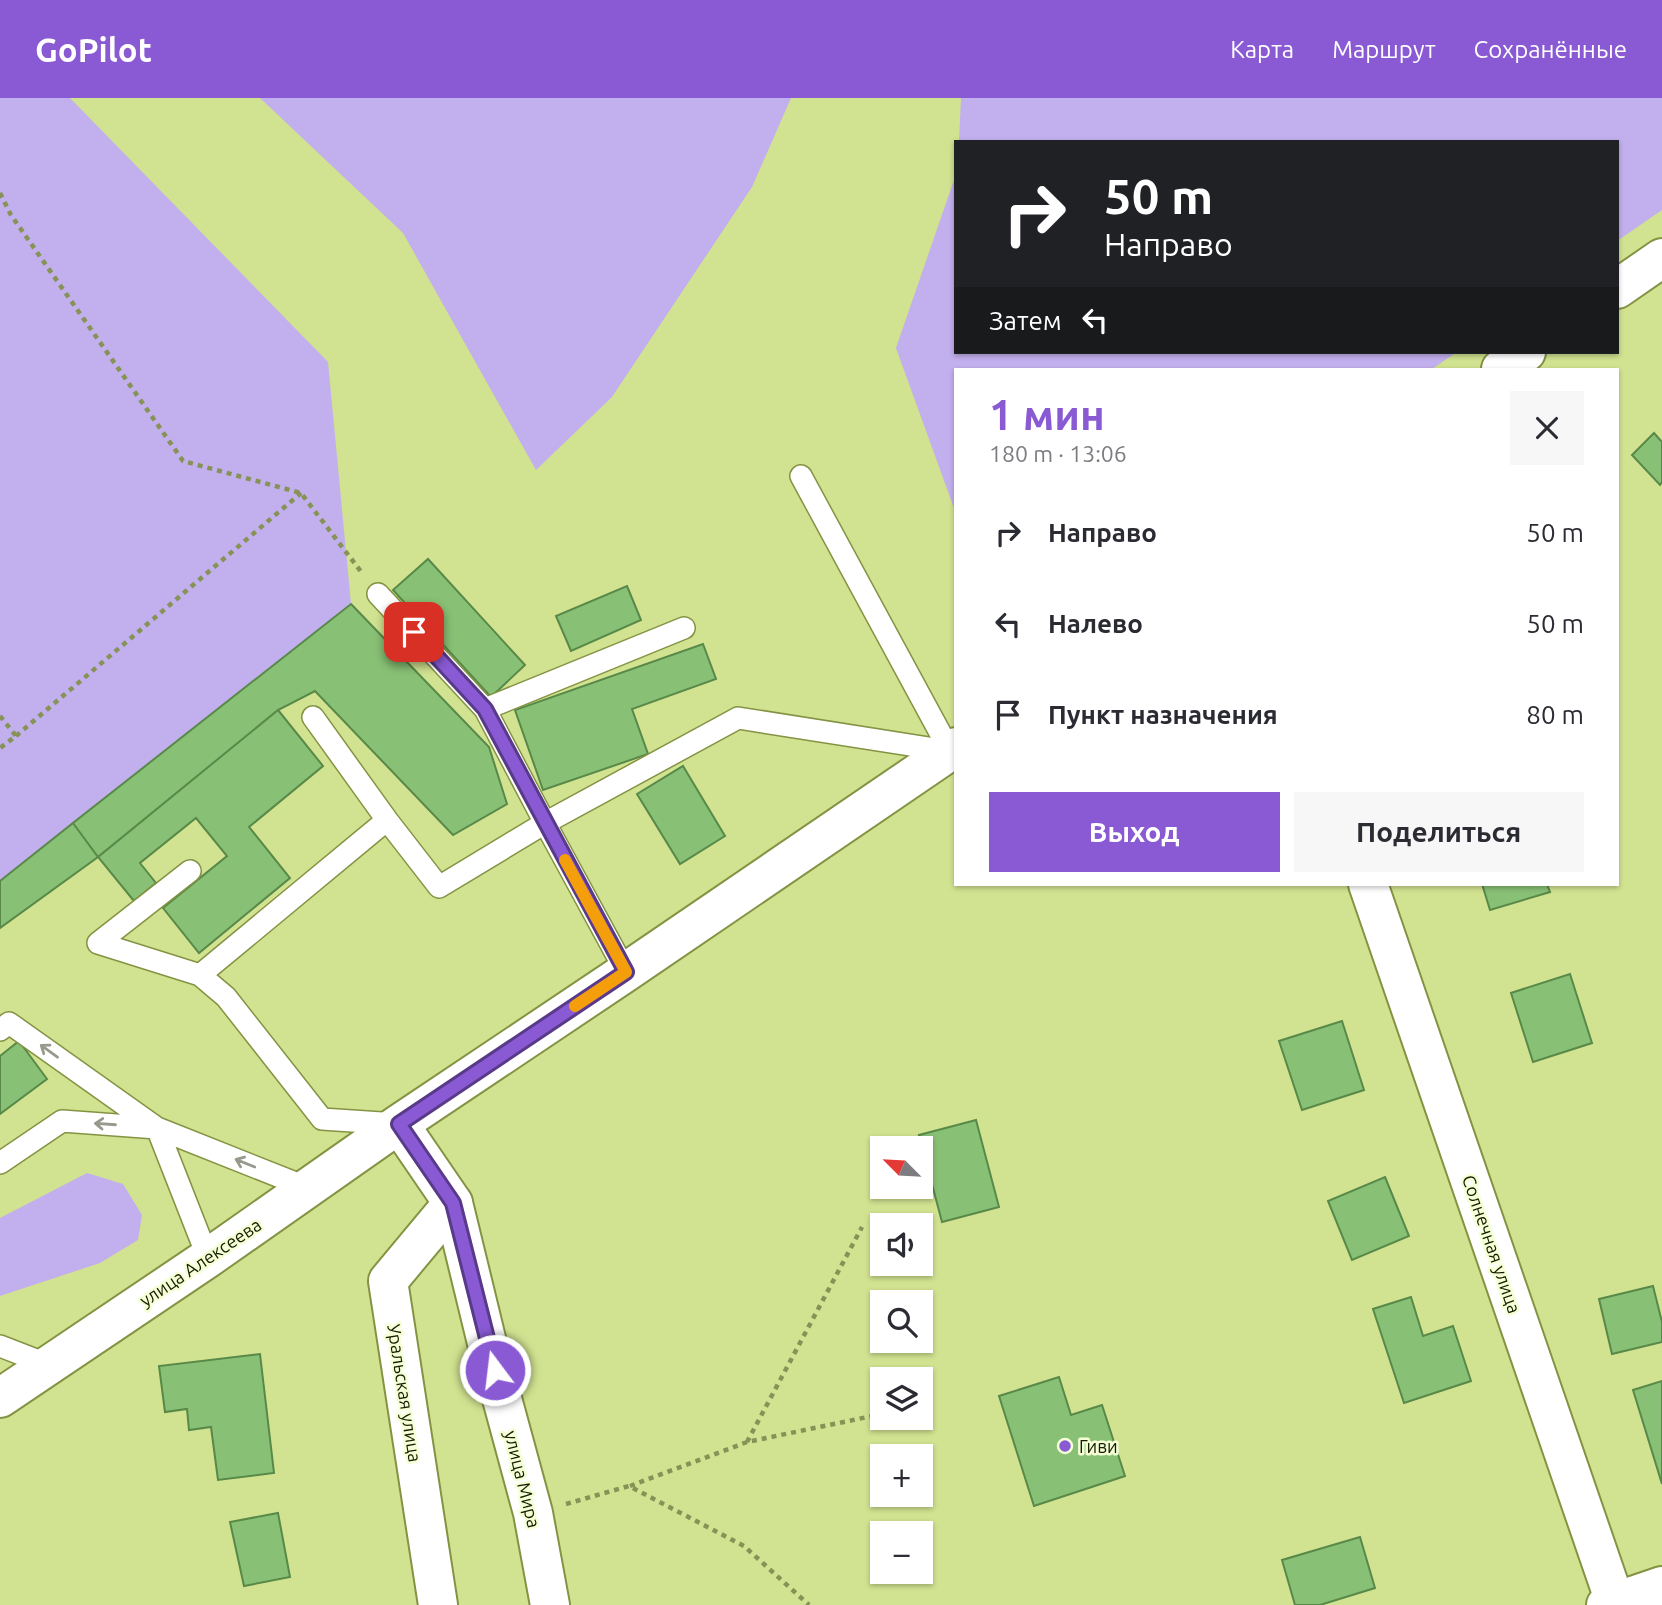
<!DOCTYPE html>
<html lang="ru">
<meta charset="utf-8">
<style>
:root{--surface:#fff;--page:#f7f7f7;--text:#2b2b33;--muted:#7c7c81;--accent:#895ad3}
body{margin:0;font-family:Ubuntu,sans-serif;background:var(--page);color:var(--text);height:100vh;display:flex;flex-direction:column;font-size:26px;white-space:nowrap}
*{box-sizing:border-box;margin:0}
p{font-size:23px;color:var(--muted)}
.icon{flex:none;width:38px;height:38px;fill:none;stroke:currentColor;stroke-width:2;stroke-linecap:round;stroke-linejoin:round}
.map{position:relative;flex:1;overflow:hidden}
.sheet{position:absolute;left:954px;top:270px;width:665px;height:518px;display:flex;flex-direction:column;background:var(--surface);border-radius:0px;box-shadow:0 2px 5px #0004}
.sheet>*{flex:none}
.hud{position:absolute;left:954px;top:42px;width:665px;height:214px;border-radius:0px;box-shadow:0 2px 5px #0004;background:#202124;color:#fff;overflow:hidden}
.needle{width:46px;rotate:294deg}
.fabs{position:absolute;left:870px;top:1038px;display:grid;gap:14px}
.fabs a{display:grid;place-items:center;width:63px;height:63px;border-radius:0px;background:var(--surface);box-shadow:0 2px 5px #0004;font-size:35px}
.pin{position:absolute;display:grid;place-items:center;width:60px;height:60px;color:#fff;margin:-30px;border-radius:14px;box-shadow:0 4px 10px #0006}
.me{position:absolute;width:77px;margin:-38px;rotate:345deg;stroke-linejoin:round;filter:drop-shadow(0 0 5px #0008)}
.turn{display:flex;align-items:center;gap:24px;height:147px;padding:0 35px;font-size:32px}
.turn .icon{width:91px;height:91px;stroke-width:2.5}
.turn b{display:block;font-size:49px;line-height:60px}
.then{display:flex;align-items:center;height:66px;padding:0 35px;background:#0003;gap:14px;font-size:26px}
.round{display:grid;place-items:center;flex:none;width:74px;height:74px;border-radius:0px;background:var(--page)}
.head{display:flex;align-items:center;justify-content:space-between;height:119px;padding:0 35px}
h1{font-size:42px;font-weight:600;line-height:52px;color:var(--accent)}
.button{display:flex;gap:14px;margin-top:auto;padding:14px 35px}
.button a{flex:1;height:80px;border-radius:0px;background:var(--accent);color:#fff;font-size:28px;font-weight:600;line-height:80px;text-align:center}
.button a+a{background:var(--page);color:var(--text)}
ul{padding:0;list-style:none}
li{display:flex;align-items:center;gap:21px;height:91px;padding:0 35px}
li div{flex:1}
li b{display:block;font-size:26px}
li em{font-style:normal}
header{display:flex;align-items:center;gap:42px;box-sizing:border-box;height:98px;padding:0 35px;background:var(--accent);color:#fff}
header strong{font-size:33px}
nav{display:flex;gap:38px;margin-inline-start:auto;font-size:24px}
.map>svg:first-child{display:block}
.green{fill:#c2afed}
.building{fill:#88c075;stroke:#588948;stroke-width:2}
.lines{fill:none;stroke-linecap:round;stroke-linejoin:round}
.service-casing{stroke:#849343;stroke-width:24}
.minor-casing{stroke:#849343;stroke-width:42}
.secondary-casing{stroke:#849343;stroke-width:42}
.path{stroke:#869256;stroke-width:4.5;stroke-dasharray:5 5;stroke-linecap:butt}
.service{stroke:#fff;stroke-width:21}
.minor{stroke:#fff;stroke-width:38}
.secondary{stroke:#fff;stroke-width:38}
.oneway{stroke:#97998c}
.route-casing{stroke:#593a89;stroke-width:18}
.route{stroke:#895ad3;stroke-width:12}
.slow{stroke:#f59e0b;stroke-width:12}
.poi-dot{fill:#895ad3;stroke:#f5ffd6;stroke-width:2.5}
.labels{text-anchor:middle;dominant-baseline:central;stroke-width:5;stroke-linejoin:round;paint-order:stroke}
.street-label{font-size:18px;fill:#171c00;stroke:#f5ffd6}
.poi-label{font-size:18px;fill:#171c00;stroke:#f5ffd6;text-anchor:start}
</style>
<header>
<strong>GoPilot</strong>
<nav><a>Карта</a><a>Маршрут</a><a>Сохранённые</a></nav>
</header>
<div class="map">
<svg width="1662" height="1507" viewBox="0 0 1662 1507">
<rect width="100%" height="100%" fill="#d1e290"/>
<path class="green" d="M0,0H70L328,264L351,506L0,783Z
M260,0H791L752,89L612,299L536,372L403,135Z
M961,0H1662V112L1617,143V44H959Z
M955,79L956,254H1457L1432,271H956L955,413L896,250Z
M87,1075L123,1086L142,1117L138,1142L100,1165L0,1198V1120Z"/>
<path class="building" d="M1654,335L1662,344V384L1660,387L1632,357Z
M428,461L525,567L491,599L393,492Z
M627,488L641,522L571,553L556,518Z
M351,506L489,649L507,706L453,737L315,593L278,612L98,759L73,725Z
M703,546L716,581L632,611L648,656L543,692L515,612Z
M278,612L323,668L249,729L290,780L199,855L163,810L227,758L196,720L140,765L156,785L134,803L98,759Z
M683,668L725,738L680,766L637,696Z
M73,725L98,759L0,830V783Z
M1482,786H1547L1550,794L1490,812Z
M1570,876L1592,945L1533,964L1511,895Z
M1342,923L1364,992L1302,1012L1279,943Z
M19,943L47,981L0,1016V958Z
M976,1022L999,1109L942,1124L919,1037Z
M1385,1079L1409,1138L1352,1162L1328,1103Z
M1653,1188L1662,1224V1244L1612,1256L1599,1201Z
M1411,1199L1423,1238L1453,1228L1471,1283L1404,1305L1373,1211Z
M260,1256L274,1375L218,1382L211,1329L189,1332L187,1311L165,1314L159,1268Z
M1059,1279L1071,1317L1102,1307L1125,1378L1034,1408L999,1298Z
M1662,1283V1386L1633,1292Z
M278,1415L290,1479L244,1488L230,1424Z
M1360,1439L1375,1490L1320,1507H1295L1282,1462Z"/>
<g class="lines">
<defs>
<path id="service" d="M801,378L950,653
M378,496L485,611L545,725L626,874
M485,611L684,530
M313,619L387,722L439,789L545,725L738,620L948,653
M190,773L98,845L200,877L226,899L322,1021L397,1026
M200,877L387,722
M0,932L9,925L157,1030L308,1090
M0,1065L62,1023L157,1030L208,1160
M0,1248L49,1267"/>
<path id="minor" d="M1368,786L1616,1507
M438,1507L388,1183L453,1105
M1606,1507L1662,1488"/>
<path id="secondary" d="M1617,191L1662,160
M1501,271L1526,254
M399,1026L453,1105L488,1249L533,1415L550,1507
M0,1300L208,1160L399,1026L626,874L956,649"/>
</defs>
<use href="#service" class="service-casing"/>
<use href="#minor" class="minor-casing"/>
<use href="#secondary" class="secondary-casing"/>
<path class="path" d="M0,95L11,117L183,363L301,395L362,475
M0,618L16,638L0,650
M16,638L301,395
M920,1309L929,1307
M747,1344L862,1129
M630,1388L747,1344L882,1316
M566,1406L629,1388L744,1448L809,1507"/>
<use href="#service" class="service"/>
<use href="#minor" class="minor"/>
<use href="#secondary" class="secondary"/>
</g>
<defs><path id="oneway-shaft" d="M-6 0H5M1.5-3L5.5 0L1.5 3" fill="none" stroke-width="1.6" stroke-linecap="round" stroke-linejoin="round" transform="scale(1.75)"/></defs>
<g class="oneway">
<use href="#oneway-shaft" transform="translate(49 953) rotate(-144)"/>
<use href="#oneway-shaft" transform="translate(105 1026) rotate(-176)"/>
<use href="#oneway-shaft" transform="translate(245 1065) rotate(-158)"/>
</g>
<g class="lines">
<defs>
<path id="route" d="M414,534L485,611L626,874L399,1026L453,1105L495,1272"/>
</defs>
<use href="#route" class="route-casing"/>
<use href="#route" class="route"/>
<path class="slow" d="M565,762L626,874L575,908"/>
</g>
<circle class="poi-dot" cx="1065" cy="1348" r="7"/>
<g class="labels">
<g class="street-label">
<text transform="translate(1492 1146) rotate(71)">Солнечная улица</text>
<text transform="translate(200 1164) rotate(-34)">улица Алексеева</text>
<text transform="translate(405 1295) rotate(81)">Уральская улица</text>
<text transform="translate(523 1381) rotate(76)">улица Мира</text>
</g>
<g class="poi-label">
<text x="1079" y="1348">Гиви</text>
</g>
</g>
</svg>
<div class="fabs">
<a><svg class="needle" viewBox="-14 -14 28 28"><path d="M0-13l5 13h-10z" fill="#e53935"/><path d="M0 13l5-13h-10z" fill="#7c7c81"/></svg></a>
<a><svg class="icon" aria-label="sound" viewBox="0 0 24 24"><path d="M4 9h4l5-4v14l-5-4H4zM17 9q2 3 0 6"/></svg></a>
<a><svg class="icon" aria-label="search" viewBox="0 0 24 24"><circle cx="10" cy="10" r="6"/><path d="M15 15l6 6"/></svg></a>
<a><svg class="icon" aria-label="layers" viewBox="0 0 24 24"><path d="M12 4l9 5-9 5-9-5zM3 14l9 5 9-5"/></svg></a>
<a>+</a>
<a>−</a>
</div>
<div class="pin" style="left:414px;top:534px;background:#d93025"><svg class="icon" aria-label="arrive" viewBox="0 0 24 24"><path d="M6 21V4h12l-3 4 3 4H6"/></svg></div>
<svg class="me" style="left:495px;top:1272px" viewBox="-20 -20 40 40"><circle r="17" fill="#895ad3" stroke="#fff" stroke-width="3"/><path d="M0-11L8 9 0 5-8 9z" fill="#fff"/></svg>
<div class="hud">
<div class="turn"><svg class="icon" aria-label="right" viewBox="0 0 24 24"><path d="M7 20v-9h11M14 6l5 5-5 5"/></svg><div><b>50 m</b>Направо</div></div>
<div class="then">Затем<svg class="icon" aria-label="left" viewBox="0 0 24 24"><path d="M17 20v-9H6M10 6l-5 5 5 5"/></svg></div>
</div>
<section class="sheet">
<div class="head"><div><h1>1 мин</h1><p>180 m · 13:06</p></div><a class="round"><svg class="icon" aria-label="close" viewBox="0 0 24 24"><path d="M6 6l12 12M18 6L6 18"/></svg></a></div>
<ul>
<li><svg class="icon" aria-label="right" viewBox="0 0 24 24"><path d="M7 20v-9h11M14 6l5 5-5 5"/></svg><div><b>Направо</b></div><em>50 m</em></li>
<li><svg class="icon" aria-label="left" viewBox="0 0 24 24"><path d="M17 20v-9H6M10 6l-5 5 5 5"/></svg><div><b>Налево</b></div><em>50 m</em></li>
<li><svg class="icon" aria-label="arrive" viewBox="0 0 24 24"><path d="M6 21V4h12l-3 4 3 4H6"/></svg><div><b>Пункт назначения</b></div><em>80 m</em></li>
</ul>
<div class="button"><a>Выход</a><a>Поделиться</a></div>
</section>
</div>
